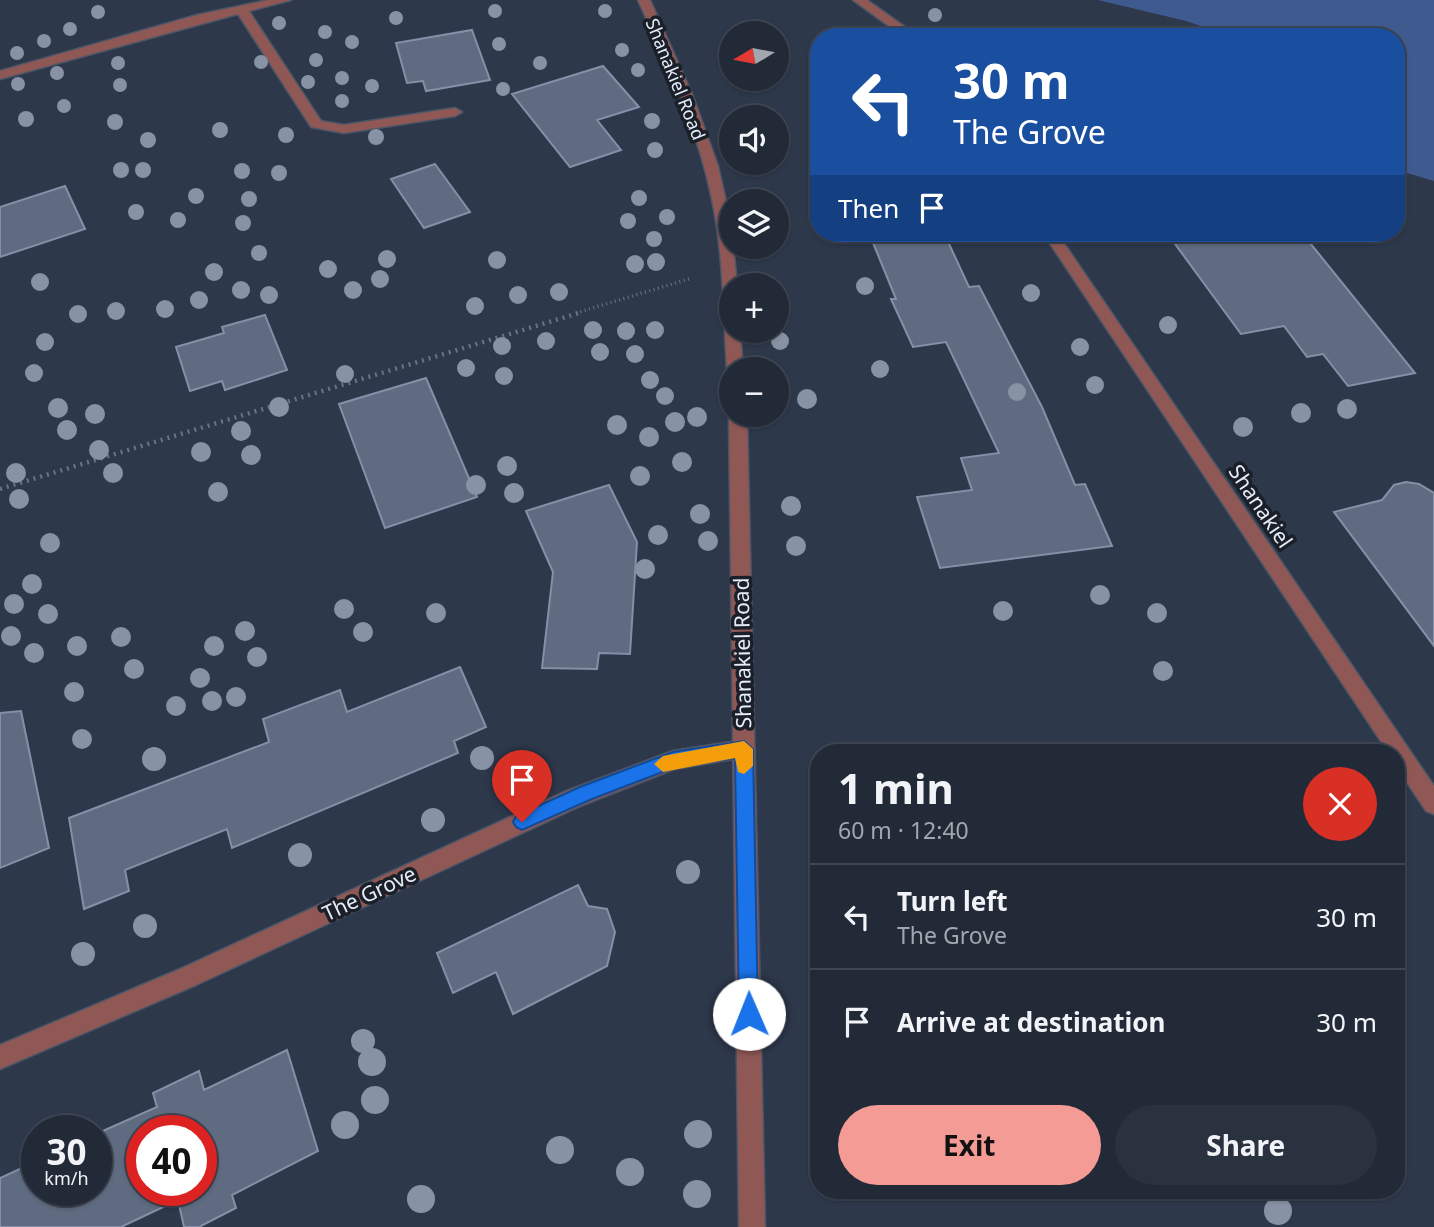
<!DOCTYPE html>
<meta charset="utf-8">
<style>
:root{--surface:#222a38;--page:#2a3240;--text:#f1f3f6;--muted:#a2a7ae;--line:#3f4653;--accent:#f59b96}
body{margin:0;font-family:"Noto Sans",sans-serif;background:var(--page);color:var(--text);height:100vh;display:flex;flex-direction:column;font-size:26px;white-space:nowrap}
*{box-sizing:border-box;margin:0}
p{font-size:23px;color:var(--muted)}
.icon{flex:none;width:38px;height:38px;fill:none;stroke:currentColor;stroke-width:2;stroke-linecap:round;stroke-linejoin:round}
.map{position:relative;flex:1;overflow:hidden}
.side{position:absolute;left:810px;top:744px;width:595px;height:455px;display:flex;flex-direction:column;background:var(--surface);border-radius:28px;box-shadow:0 2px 5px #0004,0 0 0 2px var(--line)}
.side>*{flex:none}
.top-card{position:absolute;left:810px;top:28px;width:595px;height:214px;border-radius:28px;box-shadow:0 2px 5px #0004,0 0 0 2px var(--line);background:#1a4fa0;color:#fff;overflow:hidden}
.needle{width:46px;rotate:260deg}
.tools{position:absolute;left:719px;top:21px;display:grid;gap:14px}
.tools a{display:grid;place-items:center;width:70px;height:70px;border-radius:50%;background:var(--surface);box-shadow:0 2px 5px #0004,0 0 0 2px var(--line);font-size:35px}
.speed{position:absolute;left:21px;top:1115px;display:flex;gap:14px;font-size:35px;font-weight:700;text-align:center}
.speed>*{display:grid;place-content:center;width:91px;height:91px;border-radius:50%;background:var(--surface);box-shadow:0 2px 5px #0004,0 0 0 2px var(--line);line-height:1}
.speed small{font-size:18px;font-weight:400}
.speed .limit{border:10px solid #d22;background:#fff;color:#111}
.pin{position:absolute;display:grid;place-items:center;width:60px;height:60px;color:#fff;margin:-72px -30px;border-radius:50% 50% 50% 0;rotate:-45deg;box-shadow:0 0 7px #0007}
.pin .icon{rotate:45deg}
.me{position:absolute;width:77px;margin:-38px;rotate:359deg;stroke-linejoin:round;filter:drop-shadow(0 0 5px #0008)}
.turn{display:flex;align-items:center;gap:24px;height:147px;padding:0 28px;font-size:32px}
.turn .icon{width:91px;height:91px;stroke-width:2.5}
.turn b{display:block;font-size:49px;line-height:60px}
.then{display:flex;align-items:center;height:66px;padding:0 28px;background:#0003;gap:14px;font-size:26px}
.round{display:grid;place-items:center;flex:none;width:74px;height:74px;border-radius:37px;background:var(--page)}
.summary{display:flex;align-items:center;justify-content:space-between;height:119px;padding:0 28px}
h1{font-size:42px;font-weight:700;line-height:52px}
.button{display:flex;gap:14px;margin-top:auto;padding:14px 28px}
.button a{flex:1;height:80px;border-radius:42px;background:var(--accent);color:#111;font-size:28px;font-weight:700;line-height:80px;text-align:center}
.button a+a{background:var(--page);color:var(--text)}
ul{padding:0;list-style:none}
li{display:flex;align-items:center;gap:21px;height:105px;padding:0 28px;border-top:2px solid var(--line)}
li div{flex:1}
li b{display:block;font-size:26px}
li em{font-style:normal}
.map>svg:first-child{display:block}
.green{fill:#3f5a8e}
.building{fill:#5f6b80;stroke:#8390a7;stroke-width:2;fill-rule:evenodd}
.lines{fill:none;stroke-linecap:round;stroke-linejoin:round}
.minor-casing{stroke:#4a5567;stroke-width:3}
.tertiary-casing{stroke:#4a5567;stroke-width:3}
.path-far1{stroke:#697384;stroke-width:3.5;stroke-dasharray:1 3.5;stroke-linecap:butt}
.path{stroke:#697384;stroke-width:4.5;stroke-dasharray:2 5;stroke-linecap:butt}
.minor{fill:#905855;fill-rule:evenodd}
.tertiary{fill:#905855;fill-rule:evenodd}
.tree{fill:#8792a4}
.route{fill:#1a73e8;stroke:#114b97;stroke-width:2}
.slow{fill:#f59e0b}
.labels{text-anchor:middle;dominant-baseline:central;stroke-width:7;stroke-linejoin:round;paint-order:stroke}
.far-street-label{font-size:18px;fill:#e5ecf9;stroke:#1a1f28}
.street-label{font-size:21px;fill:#e5ecf9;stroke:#1a1f28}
</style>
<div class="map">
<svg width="1434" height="1227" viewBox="0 0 1434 1227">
<rect width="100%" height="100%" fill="#2d384b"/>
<path class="green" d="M1098,0H1434V181L1397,170L1396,37H1234L1186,21Z"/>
<path class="building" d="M472,30L490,80L426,91L423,81L407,83L396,43Z
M603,66L639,107L597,120L621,150L570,167L512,94Z
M435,164L470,212L424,228L391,179Z
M65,186L85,229L0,257V207Z
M869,233H944L969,287L979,286L1042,407L1075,485L1085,484L1112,546L940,568L917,497L972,490L961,458L999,453L946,342L913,347L891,299H896Z
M1167,233H1302L1415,373L1348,386L1323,354L1307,357L1284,326L1241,334Z
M265,315L287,370L225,390L222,381L190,391L176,347L224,333L222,327Z
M426,378L477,497L385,528L339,404Z
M1406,482L1419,484L1434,493V646L1334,512L1382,500L1394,485Z
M609,485L637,542L630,654L599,653L597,669L542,668L553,572L526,511Z
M460,667L486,727L454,741L458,753L232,848L227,829L125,870L129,891L84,909L69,818L269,742L263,719L340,690L347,712Z
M21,711L49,848L0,868V713Z
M578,885L588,906L607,909L615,932L607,966L513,1014L496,972L453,993L437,953Z
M287,1050L318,1151L232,1195L236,1208L199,1227H184L178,1200L121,1227H0V1178L37,1161V1190H96V1134L157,1107L153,1093L199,1071L204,1090ZM142,1130H201V1190H142Z"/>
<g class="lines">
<defs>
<path id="minor" d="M268,0H291L249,11L321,121L344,125L455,108L462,112L455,116L344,133L311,127L238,14L0,79V71L197,15Z
M853,0H867L919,37H904Z
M1043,233H1057L1434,786V814L1426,811L1396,766V752H1388Z
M744,740L751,742L754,749L751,756L674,769L580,806L196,985L0,1069V1045L180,969L564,792L673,751Z"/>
<path id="tertiary" d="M638,0H650L692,94L718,166L731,224L737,285H732V331H740L743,369H732V374L727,369C723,312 724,252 711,195C697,127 666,63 638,0Z
M732,411V415H747L765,1227H739L729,415Z"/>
</defs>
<use href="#minor" class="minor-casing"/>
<use href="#tertiary" class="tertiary-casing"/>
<path class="path-far1" d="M576,313L692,278"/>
<path class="path" d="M0,489L582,312"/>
<use href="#minor" class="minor"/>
<use href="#tertiary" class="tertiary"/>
</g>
<g class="tree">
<circle cx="495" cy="11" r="7"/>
<circle cx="605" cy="11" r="7"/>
<circle cx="98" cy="12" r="7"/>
<circle cx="935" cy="15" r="7"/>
<circle cx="396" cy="18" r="7"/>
<circle cx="279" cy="23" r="7"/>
<circle cx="70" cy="29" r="7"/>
<circle cx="325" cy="32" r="7"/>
<circle cx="44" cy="41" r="7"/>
<circle cx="352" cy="42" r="7"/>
<circle cx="499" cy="44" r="7"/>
<circle cx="622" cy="50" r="7"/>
<circle cx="17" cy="53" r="7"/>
<circle cx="316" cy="60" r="7"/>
<circle cx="261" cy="62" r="7"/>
<circle cx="118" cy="63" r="7"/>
<circle cx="540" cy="63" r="7"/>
<circle cx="638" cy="70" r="7"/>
<circle cx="57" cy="73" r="7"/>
<circle cx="342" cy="78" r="7"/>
<circle cx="308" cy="82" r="7"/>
<circle cx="18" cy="84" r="7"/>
<circle cx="120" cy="85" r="7"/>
<circle cx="372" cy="86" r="7"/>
<circle cx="503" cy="89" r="7"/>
<circle cx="342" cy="101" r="7"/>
<circle cx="64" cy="106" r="7"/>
<circle cx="26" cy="119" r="8"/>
<circle cx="652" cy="121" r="8"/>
<circle cx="115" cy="122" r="8"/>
<circle cx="220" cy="130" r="8"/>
<circle cx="286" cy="135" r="8"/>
<circle cx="376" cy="137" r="8"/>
<circle cx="148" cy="140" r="8"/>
<circle cx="655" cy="150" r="8"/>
<circle cx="121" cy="170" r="8"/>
<circle cx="143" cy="170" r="8"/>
<circle cx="242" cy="171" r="8"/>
<circle cx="279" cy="173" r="8"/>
<circle cx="196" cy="196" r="8"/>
<circle cx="639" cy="198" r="8"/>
<circle cx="249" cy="199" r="8"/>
<circle cx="136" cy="212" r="8"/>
<circle cx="667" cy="217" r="8"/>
<circle cx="178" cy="220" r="8"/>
<circle cx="628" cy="221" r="8"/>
<circle cx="243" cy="223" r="8"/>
<circle cx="654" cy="239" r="8"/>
<circle cx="259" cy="253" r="8"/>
<circle cx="387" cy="259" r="9"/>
<circle cx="497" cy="260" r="9"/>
<circle cx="656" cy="262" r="9"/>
<circle cx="635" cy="264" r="9"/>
<circle cx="328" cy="269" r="9"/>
<circle cx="214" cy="272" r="9"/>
<circle cx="380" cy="279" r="9"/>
<circle cx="40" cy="282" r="9"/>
<circle cx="865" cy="286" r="9"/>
<circle cx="241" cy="290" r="9"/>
<circle cx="353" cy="290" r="9"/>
<circle cx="559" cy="292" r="9"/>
<circle cx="1031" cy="293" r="9"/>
<circle cx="269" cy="295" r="9"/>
<circle cx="518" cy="295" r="9"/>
<circle cx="199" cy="300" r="9"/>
<circle cx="475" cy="306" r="9"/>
<circle cx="165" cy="309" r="9"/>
<circle cx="116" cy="311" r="9"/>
<circle cx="78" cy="314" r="9"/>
<circle cx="1168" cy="325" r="9"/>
<circle cx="593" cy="330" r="9"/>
<circle cx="655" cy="330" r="9"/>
<circle cx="626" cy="331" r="9"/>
<circle cx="546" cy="341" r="9"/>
<circle cx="780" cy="341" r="9"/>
<circle cx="45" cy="342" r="9"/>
<circle cx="502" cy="346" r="9"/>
<circle cx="1080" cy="347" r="9"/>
<circle cx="600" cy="352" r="9"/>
<circle cx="635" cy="354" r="9"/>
<circle cx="466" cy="368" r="9"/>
<circle cx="880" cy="369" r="9"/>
<circle cx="34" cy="373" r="9"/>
<circle cx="345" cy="374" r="9"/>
<circle cx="504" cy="376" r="9"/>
<circle cx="650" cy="380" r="9"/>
<circle cx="1095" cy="385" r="9"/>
<circle cx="1017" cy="392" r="9"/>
<circle cx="665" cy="396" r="9"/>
<circle cx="807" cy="399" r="10"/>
<circle cx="279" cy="407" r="10"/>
<circle cx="58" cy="408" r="10"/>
<circle cx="1347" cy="409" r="10"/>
<circle cx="1301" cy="413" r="10"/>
<circle cx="95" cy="414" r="10"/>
<circle cx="697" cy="417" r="10"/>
<circle cx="675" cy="422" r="10"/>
<circle cx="617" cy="425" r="10"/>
<circle cx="1243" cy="427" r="10"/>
<circle cx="67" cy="430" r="10"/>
<circle cx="241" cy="431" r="10"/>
<circle cx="649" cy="437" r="10"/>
<circle cx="99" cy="450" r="10"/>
<circle cx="201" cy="452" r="10"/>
<circle cx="251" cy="455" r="10"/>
<circle cx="682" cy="462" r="10"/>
<circle cx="507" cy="466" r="10"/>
<circle cx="16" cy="473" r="10"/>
<circle cx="113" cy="473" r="10"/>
<circle cx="640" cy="476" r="10"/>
<circle cx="476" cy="485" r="10"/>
<circle cx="218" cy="492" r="10"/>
<circle cx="514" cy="493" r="10"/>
<circle cx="19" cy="499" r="10"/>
<circle cx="791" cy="506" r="10"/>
<circle cx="700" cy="514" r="10"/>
<circle cx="658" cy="535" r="10"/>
<circle cx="708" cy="541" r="10"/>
<circle cx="50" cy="543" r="10"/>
<circle cx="796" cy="546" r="10"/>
<circle cx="645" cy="569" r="10"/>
<circle cx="32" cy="584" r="10"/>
<circle cx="1100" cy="595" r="10"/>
<circle cx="14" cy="604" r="10"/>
<circle cx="344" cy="609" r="10"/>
<circle cx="1003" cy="611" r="10"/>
<circle cx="436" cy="613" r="10"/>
<circle cx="1157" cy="613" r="10"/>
<circle cx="48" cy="614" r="10"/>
<circle cx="245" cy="631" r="10"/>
<circle cx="363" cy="632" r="10"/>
<circle cx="11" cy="636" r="10"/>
<circle cx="121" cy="637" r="10"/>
<circle cx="77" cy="646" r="10"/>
<circle cx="214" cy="646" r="10"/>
<circle cx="34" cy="653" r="10"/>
<circle cx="257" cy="657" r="10"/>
<circle cx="134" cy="669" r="10"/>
<circle cx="1163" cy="671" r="10"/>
<circle cx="200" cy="678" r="10"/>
<circle cx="74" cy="692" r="10"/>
<circle cx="236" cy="697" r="10"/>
<circle cx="212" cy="701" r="10"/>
<circle cx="176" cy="706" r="10"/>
<circle cx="82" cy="739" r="10"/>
<circle cx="482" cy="758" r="12"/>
<circle cx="154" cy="759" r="12"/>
<circle cx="433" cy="820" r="12"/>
<circle cx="300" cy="855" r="12"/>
<circle cx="688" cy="872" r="12"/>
<circle cx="145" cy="926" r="12"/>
<circle cx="83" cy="954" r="12"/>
<circle cx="363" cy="1041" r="12"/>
<circle cx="372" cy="1062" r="14"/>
<circle cx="375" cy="1100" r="14"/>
<circle cx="345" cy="1125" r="14"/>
<circle cx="698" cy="1134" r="14"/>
<circle cx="560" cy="1150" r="14"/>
<circle cx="630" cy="1172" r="14"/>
<circle cx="697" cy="1194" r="14"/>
<circle cx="421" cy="1199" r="14"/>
<circle cx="1278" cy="1211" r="14"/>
</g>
<path class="route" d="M744,741L753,749L758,1014L756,1021L749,1024L742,1021L739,1014L735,758L673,768L592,799L522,830L516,827L513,822L516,816L580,787L673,752Z"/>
<path class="slow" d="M744,741L753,749V766L744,774L738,772L735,758L663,772L654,764L663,756Z"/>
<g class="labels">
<g class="far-street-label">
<text transform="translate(676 79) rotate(68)">Shanakiel Road</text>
</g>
<g class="street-label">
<text transform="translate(1261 506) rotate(56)">Shanakiel</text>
<text transform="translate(742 653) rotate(-91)">Shanakiel Road</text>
<text transform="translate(369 893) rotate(-25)">The Grove</text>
</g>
</g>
</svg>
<div class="tools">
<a><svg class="needle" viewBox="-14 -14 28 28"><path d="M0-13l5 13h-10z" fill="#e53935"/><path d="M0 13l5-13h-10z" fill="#a2a7ae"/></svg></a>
<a><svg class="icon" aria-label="sound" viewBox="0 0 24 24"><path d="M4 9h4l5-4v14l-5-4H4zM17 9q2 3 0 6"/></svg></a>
<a><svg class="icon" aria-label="layers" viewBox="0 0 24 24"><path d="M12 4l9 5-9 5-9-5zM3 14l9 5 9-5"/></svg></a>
<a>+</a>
<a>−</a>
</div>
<div class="speed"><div>30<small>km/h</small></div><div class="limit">40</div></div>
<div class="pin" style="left:522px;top:822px;background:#d93025"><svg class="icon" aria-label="arrive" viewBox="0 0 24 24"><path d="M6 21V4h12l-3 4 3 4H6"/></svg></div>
<svg class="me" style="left:749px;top:1014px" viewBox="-20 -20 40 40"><circle r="19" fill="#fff"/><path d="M0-13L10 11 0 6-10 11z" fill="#1a73e8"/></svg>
<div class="top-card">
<div class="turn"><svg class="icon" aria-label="left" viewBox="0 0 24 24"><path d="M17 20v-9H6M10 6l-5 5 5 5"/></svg><div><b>30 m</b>The Grove</div></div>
<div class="then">Then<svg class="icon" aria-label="arrive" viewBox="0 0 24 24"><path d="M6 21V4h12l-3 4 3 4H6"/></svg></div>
</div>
<section class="side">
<div class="summary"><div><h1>1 min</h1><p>60 m · 12:40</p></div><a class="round" style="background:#d93025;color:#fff"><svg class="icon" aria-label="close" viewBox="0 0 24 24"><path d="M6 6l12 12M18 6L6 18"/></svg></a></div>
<ul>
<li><svg class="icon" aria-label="left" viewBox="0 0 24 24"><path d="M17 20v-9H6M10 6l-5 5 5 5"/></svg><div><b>Turn left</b><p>The Grove</p></div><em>30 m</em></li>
<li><svg class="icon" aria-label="arrive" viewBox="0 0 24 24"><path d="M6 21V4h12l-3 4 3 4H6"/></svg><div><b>Arrive at destination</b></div><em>30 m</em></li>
</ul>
<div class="button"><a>Exit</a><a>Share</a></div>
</section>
</div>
